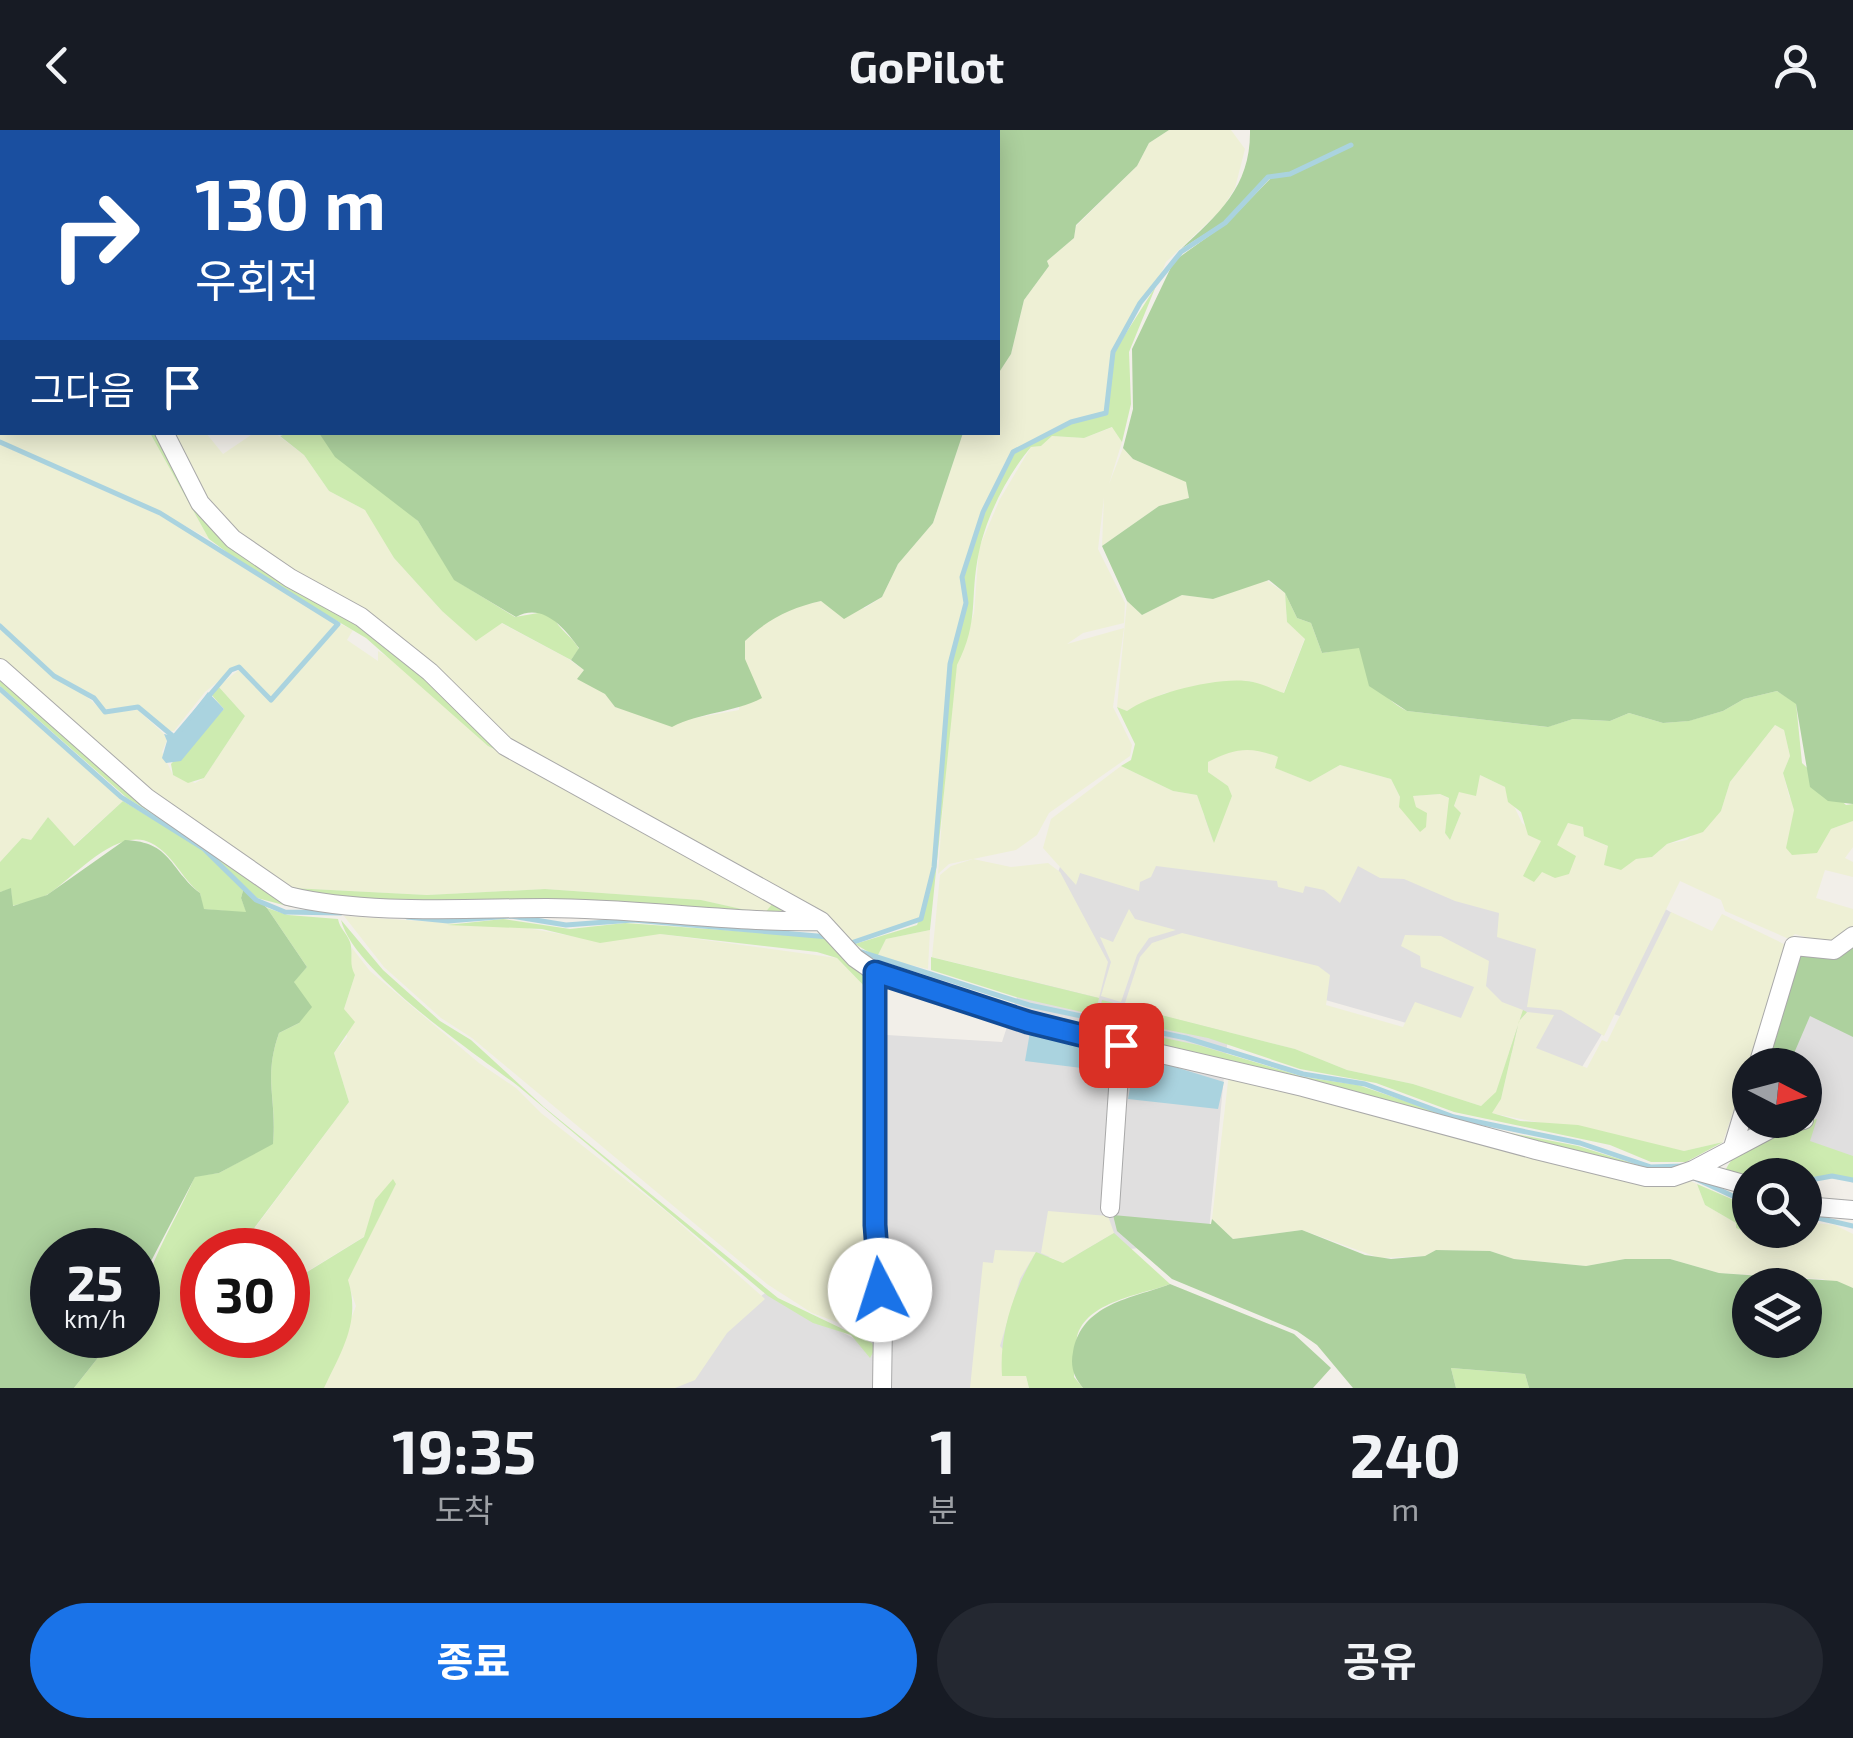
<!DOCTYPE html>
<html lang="ko">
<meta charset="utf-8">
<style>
:root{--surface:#171b24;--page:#242831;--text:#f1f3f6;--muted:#9ea1a6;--accent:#1a73e8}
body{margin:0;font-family:"Exo 2","Noto Sans KR",sans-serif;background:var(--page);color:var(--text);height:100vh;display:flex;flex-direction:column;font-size:38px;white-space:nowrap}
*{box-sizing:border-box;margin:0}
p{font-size:32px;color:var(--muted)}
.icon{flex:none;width:55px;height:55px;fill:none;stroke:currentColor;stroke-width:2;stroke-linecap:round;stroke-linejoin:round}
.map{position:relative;height:1258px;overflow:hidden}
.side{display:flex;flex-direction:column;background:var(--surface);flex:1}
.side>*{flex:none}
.hud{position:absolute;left:0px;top:0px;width:1000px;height:305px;box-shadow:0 5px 25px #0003;background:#1a4fa0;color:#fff;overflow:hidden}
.needle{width:65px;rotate:96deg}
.controls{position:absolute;left:1732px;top:918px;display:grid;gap:20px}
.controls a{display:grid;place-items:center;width:90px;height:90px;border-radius:50%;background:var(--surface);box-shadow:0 5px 25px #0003;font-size:50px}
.speed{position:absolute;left:30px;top:1098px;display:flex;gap:20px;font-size:50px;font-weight:700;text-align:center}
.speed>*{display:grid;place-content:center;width:130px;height:130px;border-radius:50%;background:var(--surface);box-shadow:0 5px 25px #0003;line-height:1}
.speed small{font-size:25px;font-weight:400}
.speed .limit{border:15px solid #d22;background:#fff;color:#111}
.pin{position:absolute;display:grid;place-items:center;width:85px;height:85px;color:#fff;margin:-42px;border-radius:20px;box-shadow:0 5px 15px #0006}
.me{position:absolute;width:110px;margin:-55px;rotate:355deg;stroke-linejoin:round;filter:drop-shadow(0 0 8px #0008)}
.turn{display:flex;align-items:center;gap:35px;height:210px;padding:0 30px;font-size:45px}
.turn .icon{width:130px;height:130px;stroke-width:2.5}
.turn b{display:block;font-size:70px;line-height:85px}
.then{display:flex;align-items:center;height:95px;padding:0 30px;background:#0003;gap:20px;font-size:38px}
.eta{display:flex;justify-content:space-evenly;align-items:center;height:170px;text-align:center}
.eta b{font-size:60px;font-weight:700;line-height:70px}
.cta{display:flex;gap:20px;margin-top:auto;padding:20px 30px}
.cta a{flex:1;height:115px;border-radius:60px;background:var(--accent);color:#fff;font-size:40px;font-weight:700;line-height:115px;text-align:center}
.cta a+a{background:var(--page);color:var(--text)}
header{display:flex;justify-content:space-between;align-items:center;height:130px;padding:0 30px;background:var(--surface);font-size:45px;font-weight:700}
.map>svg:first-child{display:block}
.residential{fill:#e0dfdf;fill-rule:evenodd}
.farmland{fill:#eef0d5}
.grass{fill:#cdebb0}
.forest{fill:#add19e;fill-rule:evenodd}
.water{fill:#aad3df}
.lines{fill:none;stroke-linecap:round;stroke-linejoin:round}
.stream{stroke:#aad3df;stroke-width:5}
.minor-casing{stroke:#a9a9a9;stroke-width:20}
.minor{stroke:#fff;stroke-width:18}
.route-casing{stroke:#114b97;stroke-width:25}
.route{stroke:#1a73e8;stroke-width:18}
</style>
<header><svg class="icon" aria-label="back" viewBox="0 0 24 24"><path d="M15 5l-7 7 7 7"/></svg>GoPilot<svg class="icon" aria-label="person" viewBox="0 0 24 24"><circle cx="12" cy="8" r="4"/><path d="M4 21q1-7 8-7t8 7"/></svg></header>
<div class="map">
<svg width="1853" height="1258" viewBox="0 0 1853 1258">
<rect width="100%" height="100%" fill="#f2efe9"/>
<path class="residential" d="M1084,664L1650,770L1853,889V1053L1740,999L1709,919L1614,884L1579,942L1234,844L1208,1111L1032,1129L993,1258H671L665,1245L765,1163L863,1213L870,904L1002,912ZM1750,935H1805V990H1750Z"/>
<path class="farmland" d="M1169,0H1231L1245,19L1235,58L1222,79L1166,132L1157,153L1122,202L1113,222L1105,283L1071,291L1023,315L1012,322L1003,336L961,447L966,473L950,534L933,737L920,789L848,813L509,615L225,397L166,303H206L223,324L254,303H275L304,325L329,361L365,380L376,392L394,428L442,481L457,492L501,493L567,528L584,540L578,548L606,564L615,577L638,584L689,589L739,580L745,511L765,493L791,478L821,471L832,476L865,478L882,467L898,434L933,393L963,303L998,302V244L1011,224L1024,170L1049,136L1047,131L1074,108L1076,96L1137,36L1149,13Z
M0,270L2,302L150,303L209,409L160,382L0,310Z
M1113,297L1122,312L1109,354L1123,318L1133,329L1187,352L1189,369L1159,376L1102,416L1104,367L1098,419L1125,473L1124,493L1083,503L1067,514L1124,498L1113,577L1132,615L1130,626L1049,683L1037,705L1016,720L949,734L938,744L949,592L957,535L974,483L979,418L1000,369L1031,317L1041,316L1052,306L1084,308Z
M0,314L161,386L335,494L271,567L237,536L205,562L174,601H166L139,576L104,579L92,564L54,544L0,493Z
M1266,450L1285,463L1287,492L1305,508L1283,564L1250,551L1220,553L1165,563L1127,581L1117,577L1127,471L1142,485L1182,465L1213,469Z
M340,494L353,500L347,510L378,531V521L397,533L488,616L773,773L765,784L700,770L545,759L427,765L292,758L171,673L156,670L0,528V498L55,549L77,558L105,583L138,580L164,604L167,610L162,622L173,645L195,653L204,648L245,586L218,556L239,540L272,572Z
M0,562L123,671L73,716L48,687L31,711L22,708L0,732Z
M1775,595L1784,600L1790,626L1783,643L1789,666L1821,714L1831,699L1853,691V717L1845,728L1853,732V747L1825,740L1816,768L1853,779V796L1828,814L1795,804L1789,809L1725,781L1721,770L1680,751L1604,906L1561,880L1527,877L1536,819L1497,807L1499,783L1455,771L1404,749L1380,748L1358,736L1340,773L1324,760L1305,756L1303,763L1278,757L1277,751L1156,736L1151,747L1140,752L1139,761L1080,743L1076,755L1043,718L1051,689L1121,636L1173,661L1197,665L1213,711L1232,666L1228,656L1208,642V632L1233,619H1256L1279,627L1276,638L1310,652L1340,635L1391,649L1412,692V666L1440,664L1450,669L1445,703L1450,710L1461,683L1454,677L1459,661L1480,645L1505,657L1522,693L1542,710L1524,745L1556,715L1568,693L1583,697L1585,706L1636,729L1652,727L1667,714L1687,710L1721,681L1730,652Z
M973,729L1011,737L1048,733L1060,742L1108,832L1099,868L932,827L940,745L951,736Z
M1129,779L1135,789L1176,800L1149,808L1137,825L1121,872L1101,866L1111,832L1100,807L1113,812Z
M1671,782L1712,801L1722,784L1788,816L1723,1012L1684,1021L1491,983L1501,969L1519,891L1527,882L1554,885L1536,918L1587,938L1602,910L1607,912Z
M344,786L527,798L577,807L660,804L837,828L869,861L878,1212L856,1199L812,1183L767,1154L472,908L441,888L384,837Z
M930,800L928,839L877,827L886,809Z
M1182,803L1318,836L1330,845L1326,875L1403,897L1415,872L1461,888L1474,857L1421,837L1420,826L1401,816L1405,805L1441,806L1489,831L1486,856L1502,872L1523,880L1496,963L1481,976L1413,954L1347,940L1295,919L1124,876L1140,827L1152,813Z
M352,818L370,841L479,933L516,958L541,983L668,1083L765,1169L727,1203L695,1250L675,1258H324L356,1176L347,1150L396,1054L375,1070L365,1106L298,1147L288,1144V1120H243V1114L349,972L334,923L347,907L344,879L355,845L350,837Z
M1229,943L1681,1047L1697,1054L1705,1075L1736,1093V1098L1793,1108L1788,1100H1805V1092L1835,1095L1853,1104V1158L1822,1149L1719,1143L1670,1129H1625L1586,1136L1514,1129L1490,1121L1436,1120L1425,1126L1380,1128L1302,1100L1233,1109L1212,1089Z
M1048,1081L1108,1086L1114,1103L1063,1133L1041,1123Z
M995,1120L1036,1122L1020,1149L1000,1216L1026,1246L1029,1258H970L983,1132L993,1133Z"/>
<path class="grass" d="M1156,156L1129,222L1131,274L1122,312L1112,297L1084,308L1052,306L1041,316L1031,317C1008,344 986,387 979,422C969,468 980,490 957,535L930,800L886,809L877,827L855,814L917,795L930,763L951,533L967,473L963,446L984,382L1014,323L1071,293L1107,284L1114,222Z
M150,303H155L180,342L192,370L390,517L518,631L488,616L366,508L251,440L209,409Z
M289,303H319L356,343L373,352L418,391L455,450L515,487L544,482L552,485C559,500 573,507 579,519L571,530L502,493L476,511L442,481L394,428L365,380L329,361L304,325L280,306Z
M1285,463L1297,488L1311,493L1322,523L1360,517C1365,545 1382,568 1407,581L1547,597L1573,589L1610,591L1629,583L1663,593L1688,591L1723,581L1744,569L1777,561L1796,573L1802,633L1846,675L1853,674V691L1831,699L1817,723L1792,725L1786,718L1794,680L1783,643L1790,626L1784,600L1775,595L1730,652L1721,681L1703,702L1667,714L1652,727L1636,729L1621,740L1604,735L1608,716L1584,706L1583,697L1568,693L1557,715L1576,726L1569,744L1555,748L1542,742L1534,752L1523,746L1541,711L1528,705L1521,682L1508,672L1505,657L1480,645L1476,666L1459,662L1454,676L1461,683L1450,710L1445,703L1449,668L1440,664L1413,666L1416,677L1427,683L1426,697L1420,702L1399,677L1400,667L1391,649L1340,635L1310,652L1275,638L1278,627C1250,616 1235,618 1208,632V642L1228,656L1232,666L1214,713L1197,665L1173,661L1121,636L1131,630L1135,614L1117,577L1127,581C1152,563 1222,545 1253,552C1263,554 1274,560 1284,563L1305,509L1287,492Z
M0,541L287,768L291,777L257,768L202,715L127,668L0,556Z
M218,556L245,586L204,648L188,653L173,645L171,634L224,579L210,563Z
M156,670L171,673L292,758L427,765L545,759L701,770L764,784L773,773L782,778L781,784L776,788L537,772L490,777L304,767L291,764Z
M123,671L196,715L244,757L241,768L247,783L203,779L200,763C181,748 174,725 151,713C118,696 75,746 50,763C39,770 25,773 12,776L11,759L0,762V732L22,708L31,710L48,687L74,716Z
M267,778L288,785L338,789C340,799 346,802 350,812C354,824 348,833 355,845L344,879L355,892L334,923L349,972L243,1113V1120H202V1205H288V1144L299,1147L364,1107L375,1070L393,1049L396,1054L348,1150C361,1191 342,1220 324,1258H74L116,1205H138C138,1143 172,1101 195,1046L219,1043L273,1013C277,967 263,949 279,903L299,893L294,851L307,837Z
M503,789L570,799L625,793L819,807C842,814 865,838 869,861L837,828L817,822L660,804L600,813L542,799L447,795Z
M341,790L383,840L440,891L471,910L544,977L778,1168L872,1213L875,1219L870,1228L851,1205L813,1193L768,1166L518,956C473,922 354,842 341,790Z
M931,827L1099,868L1095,885L1016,867L931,840Z
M1102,870L1295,919L1347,940L1413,954L1481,976L1496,962L1523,880L1527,882L1519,891L1501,969L1492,983L1520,991L1578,995L1684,1021L1723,1012L1686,1032H1651L1610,1015L1454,982L1376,953L1300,939L1208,908L1098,886Z
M1097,894L1198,915L1304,947L1358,955L1485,998L1578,1016L1670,1045L1094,905Z
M1817,989L1810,1011L1853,1026V1049L1750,1045V1052L1726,1039C1745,1005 1780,997 1817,989Z
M1697,1054L1750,1077V1088L1745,1086L1742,1095L1771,1104L1773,1100H1788L1793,1108L1771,1111L1736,1098V1093L1705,1075Z
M1114,1103L1170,1154C1142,1165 1086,1171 1077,1207C1074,1219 1075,1234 1074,1247L1083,1258H1029L1026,1246H1002C999,1202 1014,1160 1036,1122L1063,1133Z
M1451,1238L1525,1244L1529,1258H1456Z"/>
<path class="forest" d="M0,0H1169L1149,13L1137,36L1076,95L1074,108L1047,131L1049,136L1024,170L1011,224L998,244V2H2L0,158Z
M1250,0H1853V674L1828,671L1810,657L1796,574L1777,561L1744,569L1723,581L1689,591L1663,593L1629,583L1610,591L1573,589L1548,597L1407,581L1369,556L1359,518L1322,523L1311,493L1297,488L1285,463L1269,450L1213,469L1182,465L1142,485L1127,471L1102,416L1159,376L1189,368L1186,352L1133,329L1123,318L1133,279L1132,219L1174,131L1227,93L1271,48L1292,45L1353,14L1290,42L1267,46L1224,92L1181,119C1219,84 1251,56 1250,0Z
M319,303H963L933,393L898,434L882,467L844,489L821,471C790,478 768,489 745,511V529L762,568C733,583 701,582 672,597L615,577L605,564L577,549L584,540L571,530L579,518C564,497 542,472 516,487L454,450L418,391L335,327Z
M125,710C172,712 169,739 200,763L204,779L246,782L241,768L244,757L267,778L307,837L294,852L312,877L299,893L279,903C263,949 277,968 273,1014L219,1043L195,1047L149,1135L138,1176V1120H52V1205H116L74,1258H0V762L11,758L13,776L47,765Z
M1853,811V907L1810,886L1789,935H1761L1791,830L1805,823L1830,828Z
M1113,1085L1211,1094L1212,1089L1233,1109L1302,1100L1365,1125L1391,1129L1425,1126L1436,1120L1490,1121L1514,1129L1586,1136L1625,1129H1670L1719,1143L1837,1151L1853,1158V1258H1529L1525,1244L1451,1238L1456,1258H1353L1317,1215L1297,1201L1172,1149L1117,1101ZM1750,1155H1805V1210H1750Z
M1170,1154L1294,1204L1331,1238L1313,1258H1083C1074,1247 1070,1237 1073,1222C1082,1173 1131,1169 1170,1154Z"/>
<path class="water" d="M208,562L224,579L181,631L166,633L162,628L167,611L164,604L174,606Z
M1030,902L1108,921L1106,941L1025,931Z
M1136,925L1224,952L1218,979L1128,969Z"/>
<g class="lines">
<path class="stream" d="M0,255L2,257
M0,267L2,268
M0,312L160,383L338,494L271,570L239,537L231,540L174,607L138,577L105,582L94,568L54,546L0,496
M0,559L121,667L204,719L256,770L285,782L341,783
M407,787L448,791L511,786L566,795L633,790L829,807
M848,814L921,789L934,737L950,534L966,473L962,447L983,382L1013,322L1071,292L1106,283L1113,222L1140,173L1181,122L1225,93L1268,47L1290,44L1351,15
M861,822L1029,875L1186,908L1303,944L1365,954L1454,987L1580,1013L1651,1037L1683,1036
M1694,1048L1750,1074
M1805,1051L1832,1046L1853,1050
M1805,1085L1853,1096"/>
<defs>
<path id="minor" d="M0,174L2,175
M164,302L200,373L233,409L290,448L361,487L430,542L505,616L821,791L855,828L875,842L1028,893L1303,957L1536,1020L1646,1047H1673L1693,1040L1750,1056
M0,538L147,668L288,766C365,785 468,778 547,778C638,778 730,793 821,791
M875,842V1095L883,1192L882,1258
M1758,935L1794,816L1834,820L1853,806
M1733,1017L1750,961
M1693,1040L1778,995L1804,990
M1805,1076L1853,1080
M1110,1078L1121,915"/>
</defs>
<use href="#minor" class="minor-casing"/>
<use href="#minor" class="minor"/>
</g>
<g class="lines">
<defs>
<path id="route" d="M880,1160L875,1095V842L1028,892L1121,915"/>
</defs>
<use href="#route" class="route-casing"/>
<use href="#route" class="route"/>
</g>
</svg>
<div class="controls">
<a><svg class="needle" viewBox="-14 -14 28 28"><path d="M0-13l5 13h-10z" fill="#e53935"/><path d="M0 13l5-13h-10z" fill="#9ea1a6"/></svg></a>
<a><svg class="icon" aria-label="search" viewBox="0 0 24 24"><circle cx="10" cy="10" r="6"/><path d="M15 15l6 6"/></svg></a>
<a><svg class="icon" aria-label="layers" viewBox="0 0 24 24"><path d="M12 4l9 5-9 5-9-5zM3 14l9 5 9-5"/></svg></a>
</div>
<div class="speed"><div>25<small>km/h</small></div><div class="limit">30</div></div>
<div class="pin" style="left:1121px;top:915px;background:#d93025"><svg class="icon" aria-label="arrive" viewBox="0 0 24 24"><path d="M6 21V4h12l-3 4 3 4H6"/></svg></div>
<svg class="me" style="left:880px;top:1160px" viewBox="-20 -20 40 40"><circle r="19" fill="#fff"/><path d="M0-13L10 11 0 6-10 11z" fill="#1a73e8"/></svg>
<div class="hud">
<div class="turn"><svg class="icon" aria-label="right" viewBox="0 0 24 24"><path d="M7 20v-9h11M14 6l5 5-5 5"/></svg><div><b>130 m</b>우회전</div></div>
<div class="then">그다음<svg class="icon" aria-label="arrive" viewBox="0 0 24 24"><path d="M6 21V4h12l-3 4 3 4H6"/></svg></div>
</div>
</div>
<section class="side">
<div class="eta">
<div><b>19:35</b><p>도착</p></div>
<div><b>1</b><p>분</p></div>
<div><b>240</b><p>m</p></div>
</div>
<div class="cta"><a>종료</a><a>공유</a></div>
</section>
